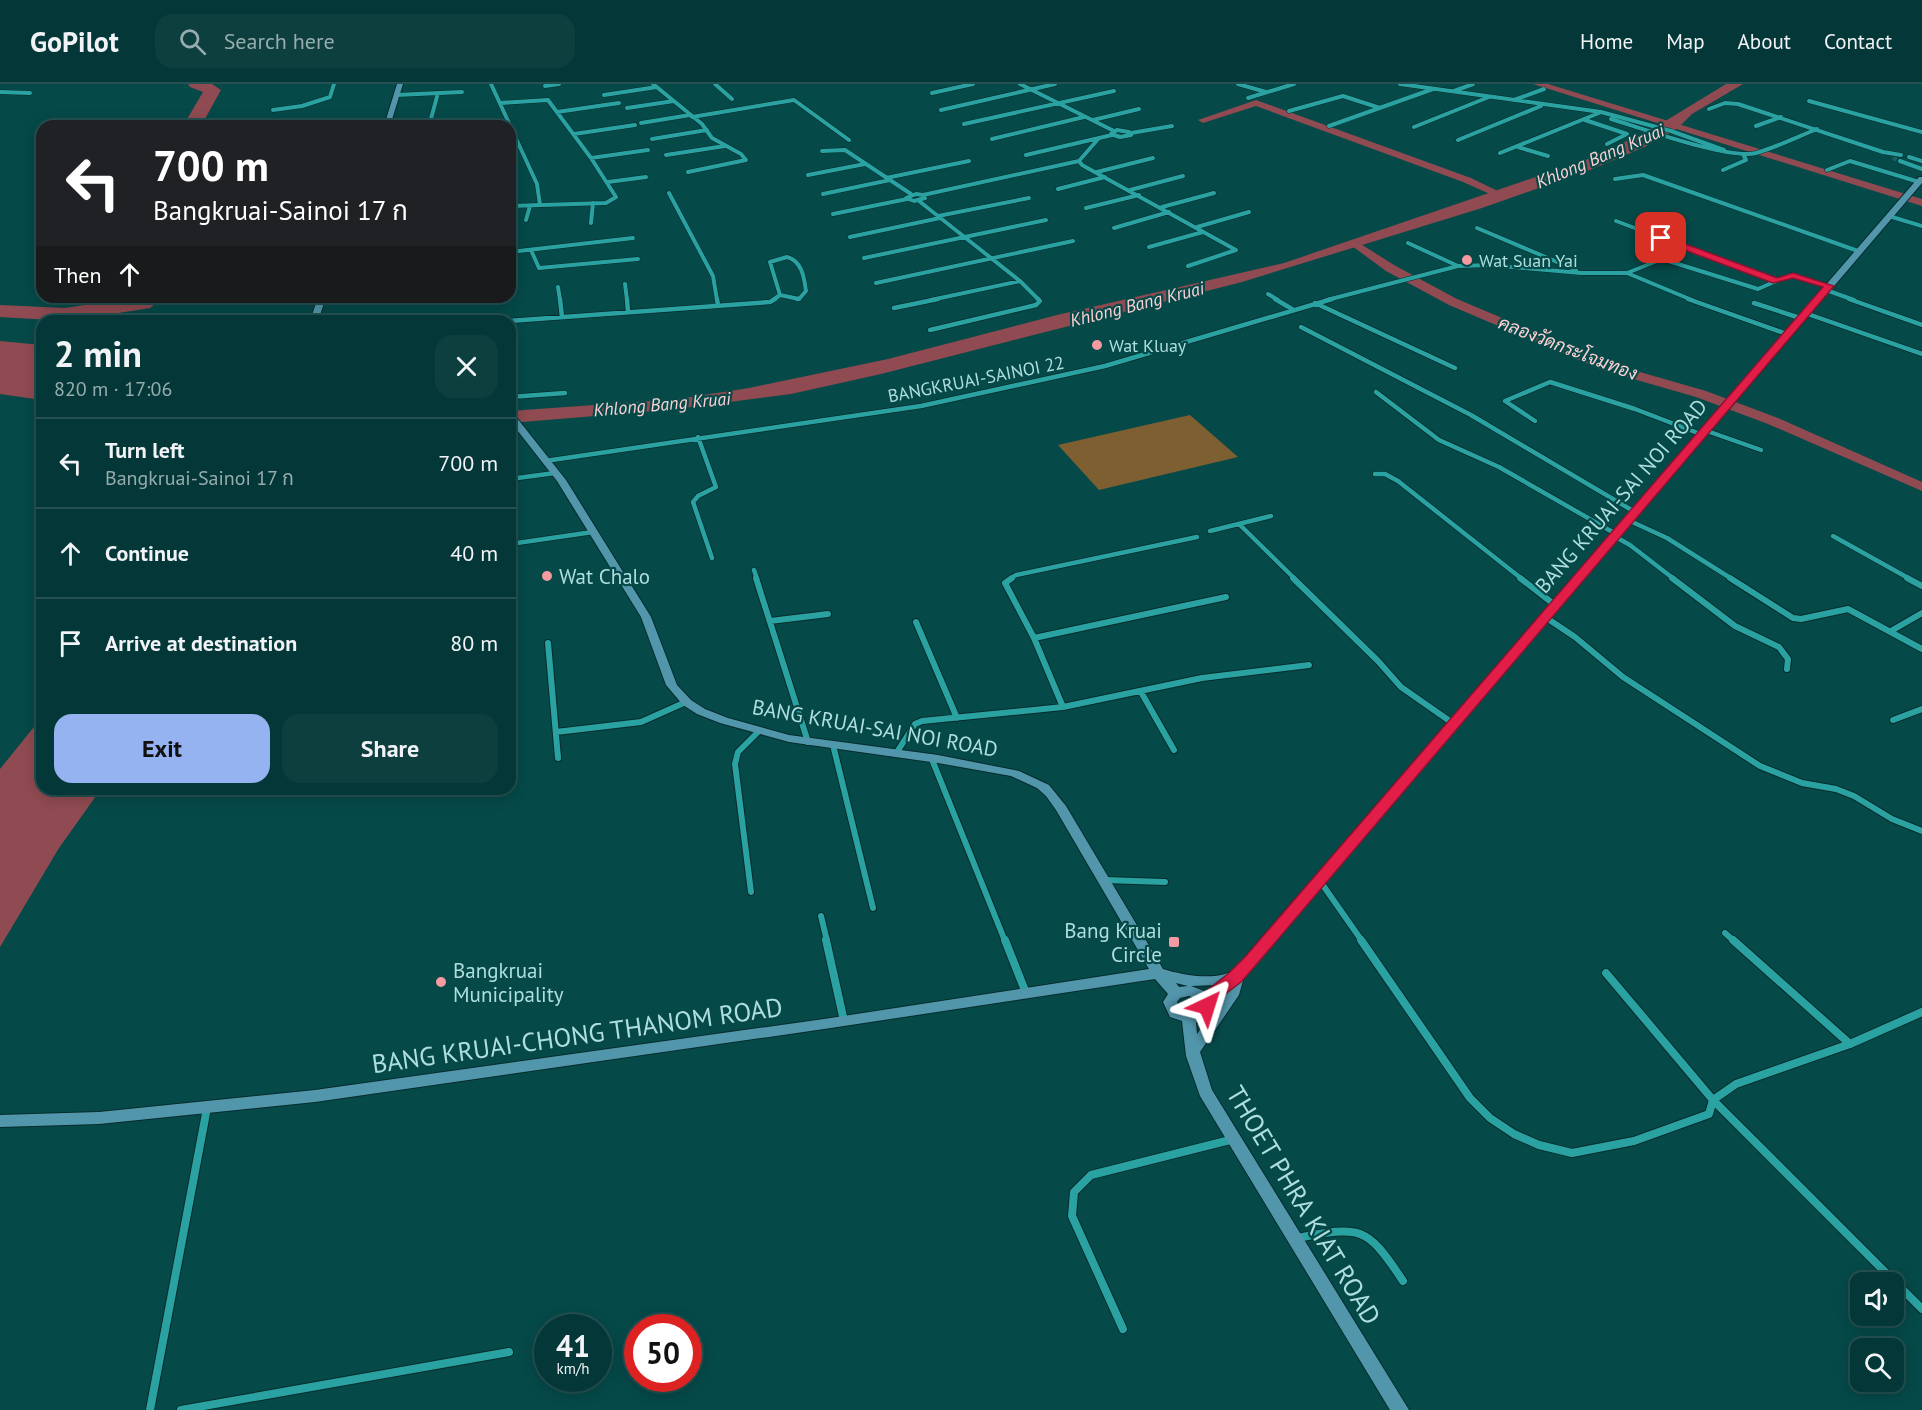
<!DOCTYPE html>
<meta charset="utf-8">
<style>
:root{--surface:#043737;--page:#0d3f3f;--text:#f1f3f6;--muted:#97acad;--line:#255152;--accent:#95b2f1}
body{margin:0;font-family:"PT Sans",Sarabun,sans-serif;background:var(--page);color:var(--text);height:100vh;display:flex;flex-direction:column;font-size:22px;white-space:nowrap}
*{box-sizing:border-box;margin:0}
p{font-size:20px;color:var(--muted)}
.icon{flex:none;width:33px;height:33px;fill:none;stroke:currentColor;stroke-width:2;stroke-linecap:round;stroke-linejoin:round}
.map{position:relative;flex:1;overflow:hidden}
.details{position:absolute;left:36px;top:231px;width:480px;height:480px;display:flex;flex-direction:column;background:var(--surface);border-radius:18px;box-shadow:0 3px 15px #0003,0 0 0 2px var(--line)}
.details>*{flex:none}
.top-card{position:absolute;left:36px;top:36px;width:480px;height:183px;border-radius:18px;box-shadow:0 3px 15px #0003,0 0 0 2px var(--line);background:#202124;color:#fff;overflow:hidden}
.tools{position:absolute;left:1850px;top:1188px;display:grid;gap:12px}
.tools a{display:grid;place-items:center;width:54px;height:54px;border-radius:12px;background:var(--surface);box-shadow:0 3px 15px #0003,0 0 0 2px var(--line);font-size:30px}
.speed{position:absolute;left:534px;top:1230px;display:flex;gap:12px;font-size:30px;font-weight:700;text-align:center}
.speed>*{display:grid;place-content:center;width:78px;height:78px;border-radius:50%;background:var(--surface);box-shadow:0 3px 15px #0003,0 0 0 2px var(--line);line-height:1}
.speed small{font-size:15px;font-weight:400}
.speed .limit{border:9px solid #d22;background:#fff;color:#111}
.pin{position:absolute;display:grid;place-items:center;width:51px;height:51px;color:#fff;margin:-26px;border-radius:12px;box-shadow:0 3px 9px #0006}
.me{position:absolute;width:66px;margin:-33px;rotate:41deg;stroke-linejoin:round;filter:drop-shadow(0 0 4px #0008)}
.turn{display:flex;align-items:center;gap:21px;height:126px;padding:0 18px;font-size:27px}
.turn .icon{width:78px;height:78px;stroke-width:2.5}
.turn b{display:block;font-size:42px;line-height:51px}
.then{display:flex;align-items:center;height:57px;padding:0 18px;background:#0003;gap:12px;font-size:22px}
.round{display:grid;place-items:center;flex:none;width:63px;height:63px;border-radius:18px;background:var(--page)}
.summary{display:flex;align-items:center;justify-content:space-between;height:102px;padding:0 18px}
h1{font-size:36px;font-weight:700;line-height:45px}
.button{display:flex;gap:12px;margin-top:auto;padding:12px 18px}
.button a{flex:1;height:69px;border-radius:18px;background:var(--accent);color:#111;font-size:24px;font-weight:700;line-height:69px;text-align:center}
.button a+a{background:var(--page);color:var(--text)}
ul{padding:0;list-style:none}
li{display:flex;align-items:center;gap:18px;height:90px;padding:0 18px;border-top:2px solid var(--line)}
li div{flex:1}
li b{display:block;font-size:22px}
li em{font-style:normal}
header{display:flex;align-items:center;gap:36px;box-sizing:border-box;height:84px;padding:0 30px;background:var(--surface);border-bottom:2px solid var(--line)}
header strong{font-size:28px}
nav{display:flex;gap:33px;margin-inline-start:auto;font-size:21px}
.search{width:420px;height:54px;background:var(--page);display:flex;align-items:center;gap:15px;box-sizing:border-box;padding:0 21px;border-radius:18px;color:var(--muted);font-size:22px}
.map>svg:first-child{display:block}
.green{fill:#7e5f31}
.water{fill:#8f4b51}
.lines{fill:none;stroke-linecap:round;stroke-linejoin:round}
.canal{fill:#8f4b51;fill-rule:evenodd}
.river{fill:#8f4b51;fill-rule:evenodd}
.street-tunnel{stroke:#1f605f;stroke-width:4;stroke-dasharray:4 1.5;stroke-linecap:butt}
.street-far3-casing{stroke:#072c2c;stroke-width:5}
.street-far2-casing{stroke:#072c2c;stroke-width:6}
.street-far1-casing{stroke:#072c2c;stroke-width:8}
.street-casing{stroke:#072c2c;stroke-width:10}
.secondary-casing{stroke:#072c2c;stroke-width:2}
.street-far3{stroke:#2ba2a2;stroke-width:4}
.street-far2{stroke:#2ba2a2;stroke-width:4.5}
.street-far1{stroke:#2ba2a2;stroke-width:6}
.street{stroke:#2ba2a2;stroke-width:8}
.secondary{fill:#5296ac;fill-rule:evenodd}
.route{fill:#e11d48;stroke:#92132f;stroke-width:1.5}
.poi-dot{fill:#f49aa0;stroke:#064949;stroke-width:2}
.labels{text-anchor:middle;dominant-baseline:central;stroke-width:4.5;stroke-linejoin:round;paint-order:stroke}
.far-water-label{font-size:18px;font-style:italic;fill:#fdd2d4;stroke:#064949}
.far-poi-label{font-size:18px;fill:#aedfde;stroke:#064949;text-anchor:start}
.far-street-label{font-size:18px;fill:#aedfde;stroke:#064949}
.street-label{font-size:21px;fill:#aedfde;stroke:#064949}
.poi-label{font-size:21px;fill:#aedfde;stroke:#064949;text-anchor:start}
.near-street-label{font-size:26px;fill:#aedfde;stroke:#064949}
</style>
<header>
<strong>GoPilot</strong>
<div class="search"><svg class="icon" aria-label="search" viewBox="0 0 24 24"><circle cx="10" cy="10" r="6"/><path d="M15 15l6 6"/></svg>Search here</div>
<nav><a>Home</a><a>Map</a><a>About</a><a>Contact</a></nav>
</header>
<div class="map">
<svg width="1922" height="1326" viewBox="0 0 1922 1326">
<rect width="100%" height="100%" fill="#064949"/>
<path class="green" d="M1190,331L1238,373L1099,406L1058,361Z"/>
<path class="water" d="M1726,0H1743L1692,30L1678,44L1647,62L1590,86L1482,124L1242,198L881,290L791,310L668,326L510,339V327L678,315L749,304L888,275L1057,231L1284,179L1597,72L1662,39Z
M0,257L42,261V316L0,310Z
M42,633V705H101L59,764L0,863V685Z"/>
<g class="lines">
<path class="canal" d="M1533,0H1548L1922,115V122Z
M1256,16L1471,94L1508,112L1507,114H1499L1463,98L1256,22L1203,39L1198,36Z
M1356,157L1394,181L1457,215L1612,280L1706,307L1778,334L1922,398V407L1768,340L1696,313L1602,286L1449,221L1386,187L1352,162V158Z"/>
<path class="river" d="M188,0H212L221,6L201,42H183L203,8L190,3Z
M137,213H164L150,224L68,237L0,233V221L65,224Z"/>
<path class="street-tunnel" d="M1893,74L1900,77"/>
<defs>
<path id="street-far3" d="M491,0L537,100L540,121
M653,0L702,40L712,54L741,70L746,76L688,88
M715,0L732,15
M1020,0L1114,47
M1238,0L1266,8
M1400,0L1601,28L1671,47L1724,66
M545,2L559,0
M1454,7L1473,0
M0,8L30,9
M932,9L973,0
M396,11L462,8
M604,11L657,3
M1248,14L1294,0
M1514,16L1544,5
M1809,17L1922,48
M500,19L548,16L591,74L616,113L606,119L510,122
M627,24L674,17
M1709,25L1725,19L1738,20L1883,68L1901,71
M273,26L302,22L330,13L334,0
M941,26L1055,0
M1289,27L1343,12L1380,24
M557,28L619,19
M692,33L794,16L849,56
M1611,35C1641,44 1729,76 1756,69C1777,63 1797,53 1817,45
M1093,36L1139,25
M1585,36L1627,50L1607,60
M641,39L690,31
M964,40L1114,7
M429,42L438,9
M1329,42L1433,5
M1756,42L1781,33
M1414,43L1489,13
M1117,46L1129,48L1131,51L1120,53L1111,50Z
M1131,49L1172,42
M574,50L635,41
M1099,54L1079,77L1082,81L1236,166L1188,182
M652,55L707,46
M992,55L1084,33
M1458,56L1541,22
M1518,63L1548,72
M822,67L845,66L911,110
M1500,69L1599,29
M666,71L725,62
M1026,71L1112,51
M1909,73L1922,77
M591,74L648,66
M1900,77L1922,85
M1723,86L1746,76L1743,70
M1827,86L1850,77L1919,98
M1097,88L1153,74
M808,91L865,80
M886,94L969,77
M1615,95L1643,91L1858,167
M608,98L646,93
M1058,105L1105,93
M1130,106L1183,92
M669,109L713,192L717,216
M823,110L890,96
M916,110L923,111L925,114L914,117L906,114Z
M923,111L1079,77
M919,117L1020,197L1039,216
M1162,123L1214,109
M1086,124L1139,111
M833,130L907,115
M938,132L1029,114
M1889,132L1922,142
M526,136L530,122
M1616,137L1776,197
M591,139L593,119
M1197,143L1249,128
M1114,144L1169,128
M1477,144L1576,186
M850,153L940,134
M1408,159L1458,182
M1149,163L1203,148
M531,166L539,184L638,175
M510,168L633,154
M787,173C802,177 804,193 806,207L799,215L780,211L770,178Z
M864,174L1046,136
M1627,189L1692,216
M876,199L1073,157
M625,200L627,216
M558,203L560,216
M1826,206L1854,216
M1268,210L1278,216
M773,216L780,211
M931,216L1020,197
M1327,216L1458,182L1490,181L1581,189H1627L1662,175L1758,205L1790,191L1829,202"/>
<path id="street-far2" d="M560,215L562,233
M627,215L628,228
M717,215L718,221
M797,215H799
M1275,215L1292,225
M1688,215L1787,250
M1849,215L1922,241
M1315,219L1455,284
M1754,219L1800,234
M894,224L938,215
M1805,229L1922,270
M175,232L230,237
M509,237L770,218L775,215
M1301,243L1471,331L1635,428
M930,246L1036,221L1040,217L1038,215
M1376,308L1439,356L1499,383L1616,450
M510,313L565,309
M1535,337L1505,317L1550,298L1635,325L1703,351
M1707,347L1761,366
M698,353L716,403L698,412L693,418L712,474
M545,377L921,322L1105,282L1332,215
M1375,390H1385L1398,397L1522,495
M510,395L555,389
M1628,436L1667,454L1732,495
M1239,440L1295,495
M1210,447L1271,432
M1614,452L1630,461L1674,495
M1833,452L1910,495
M510,460L593,448
M754,486L757,495
M1010,495L1016,491L1197,453"/>
<path id="street-far1" d="M756,494L808,658
M1012,494L1005,499L1034,554L1063,623
M1293,494L1378,577L1401,603L1454,640
M1520,494L1555,521
M1672,494L1735,542L1779,563L1788,575L1787,585
M1730,494L1793,534L1801,535L1848,525L1922,565
M1907,494L1922,502
M1545,533L1575,553L1623,593L1760,682L1802,699L1836,705L1854,712L1892,735L1922,747
M770,537L828,530
M916,538L957,634
M1891,547L1922,529
M1034,554L1226,513
M548,559L558,674
M1141,608L1174,666
M1893,636L1922,625
M556,648L641,638L686,618
M833,661L873,824
M897,668L915,640L922,637L1063,623L1202,594L1309,581
M931,673L1005,857
M1105,796L1165,798
M1320,797L1362,857
M751,808L735,680L738,668L758,648
M821,832L827,857
M1725,849L1734,857"/>
<path id="street" d="M826,856L844,937
M1005,856L1026,909
M1361,856L1470,1014L1490,1034L1514,1050L1539,1061L1572,1069L1634,1057L1709,1030L1713,1016L1606,889
M1733,856L1850,960
M1922,928L1850,960L1736,1000L1713,1016L1922,1225
M1297,1154C1361,1142 1366,1141 1403,1197
M1123,1245L1072,1132L1074,1108L1091,1091L1234,1055
M150,1326L207,1024
M181,1326L509,1268"/>
<path id="secondary" d="M397,0H403L390,42H384Z
M1919,93H1922V99L1244,893L1239,911L1200,968L1212,1006L1409,1326H1390L1200,1012L1186,972L1182,937L1170,933L1163,918L1168,910L1155,895L824,945L315,1018L99,1040L0,1043V1031L99,1028L315,1006L824,935L1149,885L1056,726L1046,712L1037,704L1011,692L938,679L789,658L720,639L697,630L683,621L666,601L641,533L557,397L510,337V328L513,329L566,396L651,533L677,601L691,616L705,625L728,634L789,651L938,671L1019,687L1049,701L1066,722L1163,885C1182,891 1218,898 1235,885C1239,882 1242,877 1245,873ZM1176,899L1188,902L1179,903ZM1216,901L1207,908L1191,902ZM1225,909L1197,950L1196,938L1207,935L1214,922L1213,919ZM1189,912L1197,915L1200,922L1197,927L1189,929L1180,925L1177,918L1180,914Z
M318,213H326L318,237H310Z"/>
</defs>
<use href="#street-far3" class="street-far3-casing"/>
<use href="#street-far2" class="street-far2-casing"/>
<use href="#street-far1" class="street-far1-casing"/>
<use href="#street" class="street-casing"/>
<use href="#secondary" class="secondary-casing"/>
<use href="#street-far3" class="street-far3"/>
<use href="#street-far2" class="street-far2"/>
<use href="#street-far1" class="street-far1"/>
<use href="#street" class="street"/>
<use href="#secondary" class="secondary"/>
</g>
<path class="route" d="M1661,151L1777,194L1793,189L1834,202L1256,881L1241,898L1215,918L1213,926H1202L1198,916L1200,912L1229,889L1245,873L1823,203L1793,194L1773,199L1658,156L1657,154Z"/>
<g class="poi-dot">
<circle cx="1467" cy="176" r="6"/>
<circle cx="1097" cy="261" r="6"/>
<circle cx="547" cy="492" r="6"/>
<rect x="1168" y="852" width="12" height="12" rx="3"/>
<circle cx="441" cy="898" r="6"/>
</g>
<g class="labels">
<g class="far-water-label">
<text transform="translate(1600 72) rotate(-23)">Khlong Bang Kruai</text>
<text transform="translate(1137 220) rotate(-14)">Khlong Bang Kruai</text>
<text transform="translate(1568 264) rotate(21)">คลองวัดกระโจมทอง</text>
<text transform="translate(662 320) rotate(-5)">Khlong Bang Kruai</text>
</g>
<g class="far-poi-label">
<text x="1479" y="176">Wat Suan Yai</text>
<text x="1109" y="261">Wat Kluay</text>
</g>
<g class="far-street-label">
<text transform="translate(976 295) rotate(-11)">BANGKRUAI-SAINOI 22</text>
</g>
<g class="street-label">
<text transform="translate(1621 412) rotate(-49)">BANG KRUAI-SAI NOI ROAD</text>
<text transform="translate(875 644) rotate(10)">BANG KRUAI-SAI NOI ROAD</text>
</g>
<g class="poi-label">
<text x="559" y="492">Wat Chalo</text>
<text x="1162" y="846" text-anchor="end">Bang Kruai<tspan x="1162" dy="24">Circle</tspan></text>
<text x="453" y="886">Bangkruai<tspan x="453" dy="24">Municipality</tspan></text>
</g>
<g class="near-street-label">
<text transform="translate(577 951) rotate(-8)">BANG KRUAI-CHONG THANOM ROAD</text>
<text transform="translate(1304 1121) rotate(59)">THOET PHRA KIAT ROAD</text>
</g>
</g>
</svg>
<div class="tools">
<a><svg class="icon" aria-label="sound" viewBox="0 0 24 24"><path d="M4 9h4l5-4v14l-5-4H4zM17 9q2 3 0 6"/></svg></a>
<a><svg class="icon" aria-label="search" viewBox="0 0 24 24"><circle cx="10" cy="10" r="6"/><path d="M15 15l6 6"/></svg></a>
</div>
<div class="speed"><div>41<small>km/h</small></div><div class="limit">50</div></div>
<div class="pin" style="left:1661px;top:154px;background:#d93025"><svg class="icon" aria-label="arrive" viewBox="0 0 24 24"><path d="M6 21V4h12l-3 4 3 4H6"/></svg></div>
<svg class="me" style="left:1207px;top:922px" viewBox="-20 -20 40 40"><path d="M0-17L14 15 0 8-14 15z" fill="#e11d48" stroke="#fff" stroke-width="4"/></svg>
<div class="top-card">
<div class="turn"><svg class="icon" aria-label="left" viewBox="0 0 24 24"><path d="M17 20v-9H6M10 6l-5 5 5 5"/></svg><div><b>700 m</b>Bangkruai-Sainoi 17 ก</div></div>
<div class="then">Then<svg class="icon" aria-label="ahead" viewBox="0 0 24 24"><path d="M12 20V5M6 11l6-6 6 6"/></svg></div>
</div>
<section class="details">
<div class="summary"><div><h1>2 min</h1><p>820 m · 17:06</p></div><a class="round"><svg class="icon" aria-label="close" viewBox="0 0 24 24"><path d="M6 6l12 12M18 6L6 18"/></svg></a></div>
<ul>
<li><svg class="icon" aria-label="left" viewBox="0 0 24 24"><path d="M17 20v-9H6M10 6l-5 5 5 5"/></svg><div><b>Turn left</b><p>Bangkruai-Sainoi 17 ก</p></div><em>700 m</em></li>
<li><svg class="icon" aria-label="ahead" viewBox="0 0 24 24"><path d="M12 20V5M6 11l6-6 6 6"/></svg><div><b>Continue</b></div><em>40 m</em></li>
<li><svg class="icon" aria-label="arrive" viewBox="0 0 24 24"><path d="M6 21V4h12l-3 4 3 4H6"/></svg><div><b>Arrive at destination</b></div><em>80 m</em></li>
</ul>
<div class="button"><a>Exit</a><a>Share</a></div>
</section>
</div>
